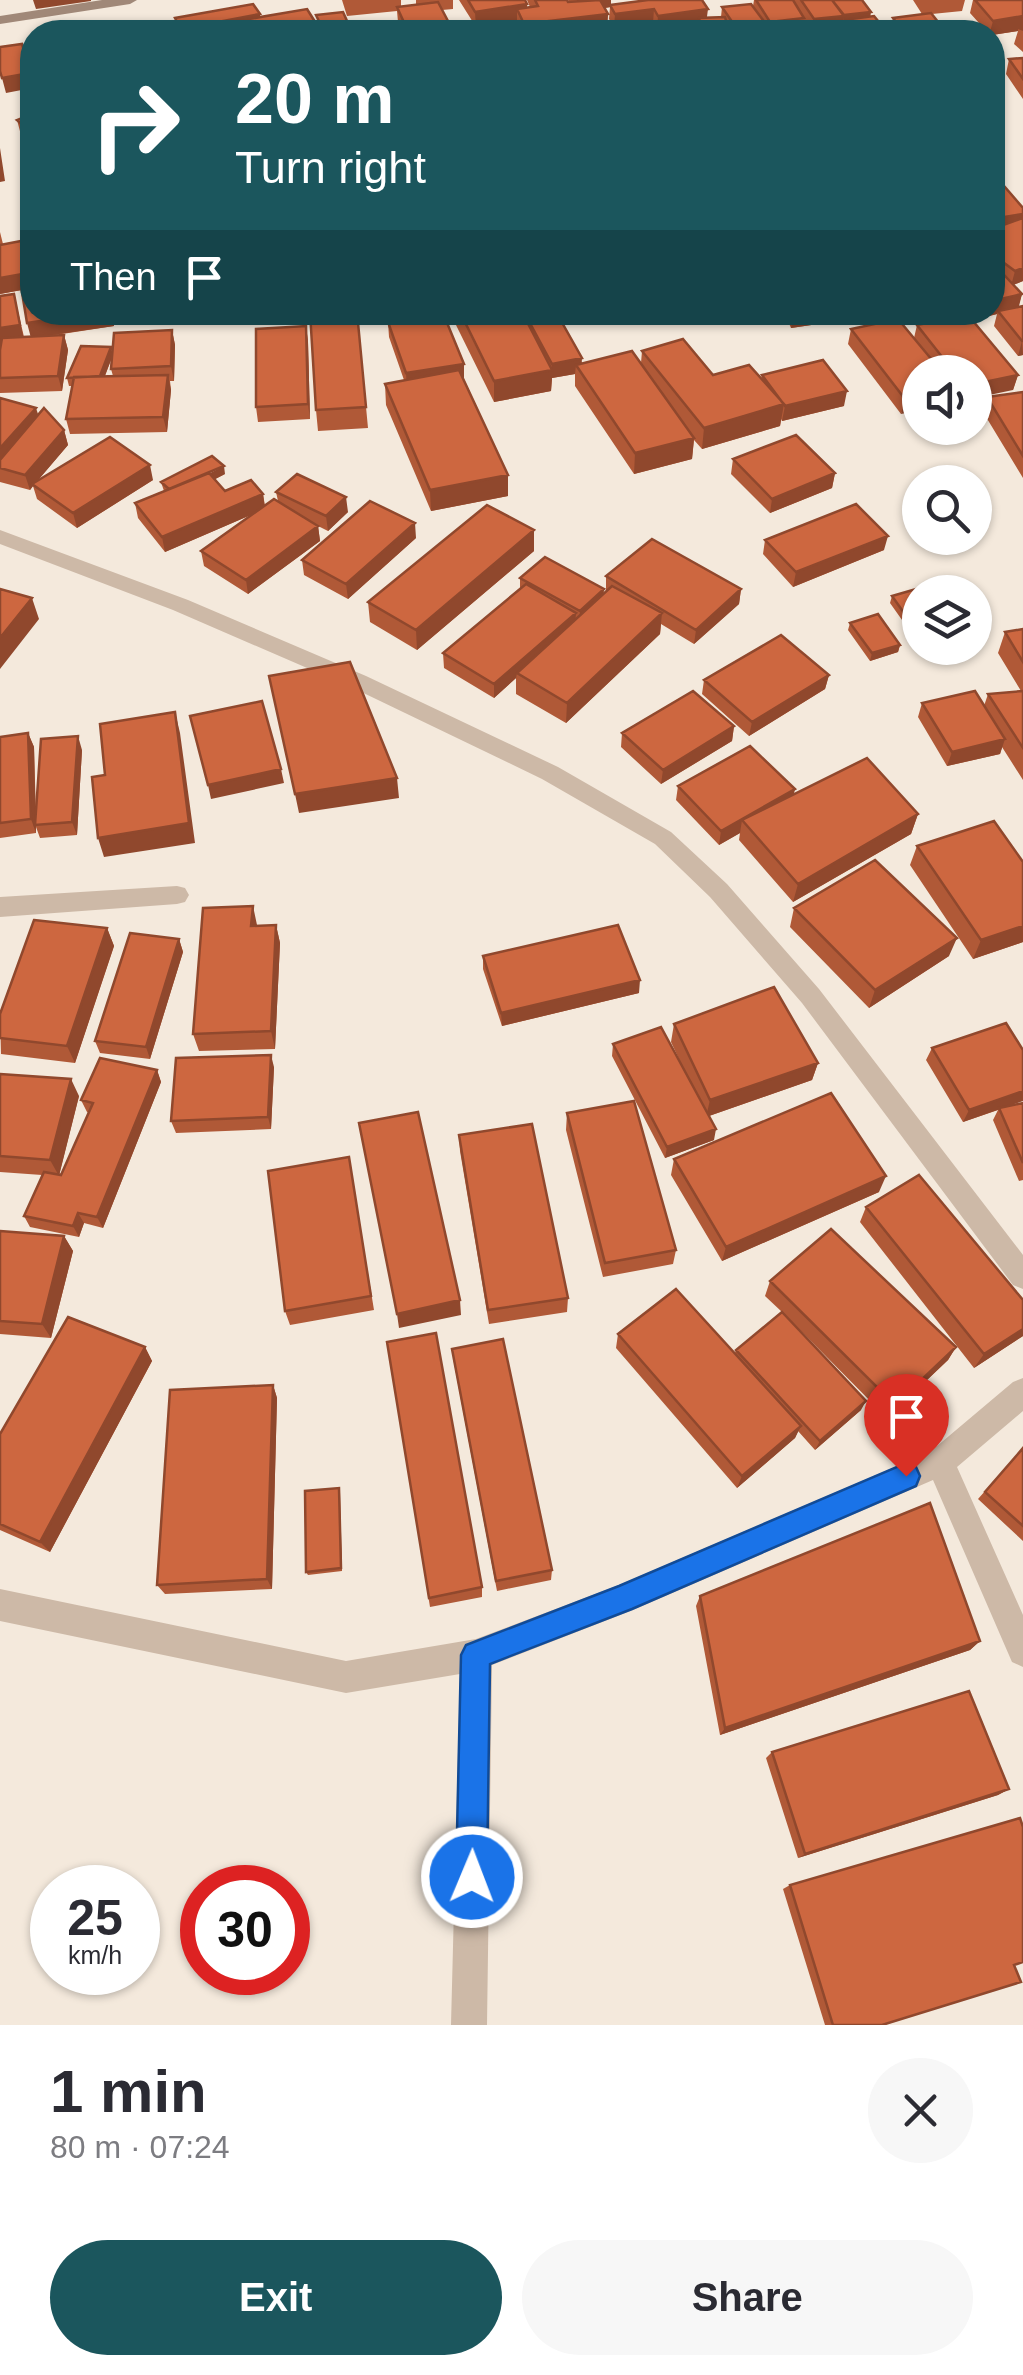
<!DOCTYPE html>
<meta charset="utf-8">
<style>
:root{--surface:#fff;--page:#f7f7f7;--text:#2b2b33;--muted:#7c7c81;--accent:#1b565d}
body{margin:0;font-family:Arial,sans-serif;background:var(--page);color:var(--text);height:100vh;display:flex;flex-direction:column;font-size:38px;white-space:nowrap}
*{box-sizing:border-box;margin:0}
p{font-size:32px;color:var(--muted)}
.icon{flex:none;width:55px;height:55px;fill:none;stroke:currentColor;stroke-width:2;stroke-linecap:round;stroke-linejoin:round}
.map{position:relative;height:2025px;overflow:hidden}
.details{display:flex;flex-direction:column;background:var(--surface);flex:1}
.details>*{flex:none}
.banner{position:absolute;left:20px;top:20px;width:985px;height:305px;border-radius:40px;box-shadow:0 2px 8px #0004;background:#1b565d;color:#fff;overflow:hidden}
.fabs{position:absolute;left:902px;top:355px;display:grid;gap:20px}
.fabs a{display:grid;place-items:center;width:90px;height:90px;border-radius:50%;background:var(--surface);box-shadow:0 2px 8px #0004;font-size:50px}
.speed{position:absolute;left:30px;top:1865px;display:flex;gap:20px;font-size:50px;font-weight:700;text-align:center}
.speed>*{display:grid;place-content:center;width:130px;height:130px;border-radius:50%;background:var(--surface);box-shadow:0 2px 8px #0004;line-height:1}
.speed small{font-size:25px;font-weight:400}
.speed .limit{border:15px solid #d22;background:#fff;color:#111}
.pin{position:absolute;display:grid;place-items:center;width:85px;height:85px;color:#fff;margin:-102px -42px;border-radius:50% 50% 50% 0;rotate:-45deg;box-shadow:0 0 10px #0007}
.pin .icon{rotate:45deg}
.me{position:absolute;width:110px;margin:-55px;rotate:1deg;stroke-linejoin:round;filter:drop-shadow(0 0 8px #0008)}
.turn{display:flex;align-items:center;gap:35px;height:210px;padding:0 50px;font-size:45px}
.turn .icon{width:130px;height:130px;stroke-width:2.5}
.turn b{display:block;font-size:70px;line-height:85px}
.then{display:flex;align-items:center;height:95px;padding:0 50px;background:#0003;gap:20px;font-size:38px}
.round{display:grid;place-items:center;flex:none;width:105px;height:105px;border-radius:52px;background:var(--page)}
.summary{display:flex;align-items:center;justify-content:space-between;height:170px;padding:0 50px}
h1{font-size:60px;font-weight:700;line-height:75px}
.primary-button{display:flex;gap:20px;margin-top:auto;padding:20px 50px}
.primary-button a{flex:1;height:115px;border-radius:60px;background:var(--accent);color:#fff;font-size:40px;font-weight:700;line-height:115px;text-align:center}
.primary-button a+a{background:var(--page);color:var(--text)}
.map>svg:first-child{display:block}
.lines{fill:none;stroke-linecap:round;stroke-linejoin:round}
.street{fill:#cdb9a7;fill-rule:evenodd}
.secondary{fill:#a08878;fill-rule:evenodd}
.wall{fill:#b05937;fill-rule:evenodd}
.shaded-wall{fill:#90482d}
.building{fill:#cd6740;stroke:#90482d;stroke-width:2.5}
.route{fill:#1a73e8;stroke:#114b97;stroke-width:2.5}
</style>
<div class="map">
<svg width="1023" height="2025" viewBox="0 0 1023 2025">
<rect width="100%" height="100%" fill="#f4e9dc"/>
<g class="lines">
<path class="street" d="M0,530L188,600L366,676L558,767L671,832L727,884L819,989L1023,1255V1289L1013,1285L802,1003L710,897L655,844L542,779L351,687L173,610L0,544Z
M177,886L185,888L189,895L185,902L177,904L0,917V897Z
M1023,1378V1411L957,1467L1023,1615V1667L1012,1662L933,1480L633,1610L492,1665L487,2025H451L460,1674L346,1693L0,1621V1589L346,1661L476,1639L619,1585L930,1452L1013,1382Z"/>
<path class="secondary" d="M102,0H137L130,4L0,24V16Z"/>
</g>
<path class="wall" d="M342,0H401V7L416,5V0H453V9L442,10L449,23L403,32L398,22L397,11L347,16Z
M459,0H525L527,7H530L527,0H567L568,2H570L568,0H611V5L648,0L707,17H721L722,7L753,6L754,0H862L870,16L887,32H825L851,29L849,27L850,22L842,23L824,32H811L803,22L802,28L806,32H698L699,25L657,30L653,23L638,25L642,32H614V27L609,19L610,7L605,8L608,14L607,26L611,32H586V31L574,32H521L517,20L476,27Z
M913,0H965L962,11L932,14L946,32H890L893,18L922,14Z
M973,0H1023V52L1014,44L1018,31L992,35V32H987L970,13Z
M260,14V17L318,32H251V31L242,32H177L175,18Z
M1023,58V99L1006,74L1009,59Z
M32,114V144L21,135L17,120Z
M992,172L1023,281L1013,285L1022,294L1018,307L1023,306V355L1018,356L994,326L997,314L973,320L967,312H992Z
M0,232L3,244L32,312H112L114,326L49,336L64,335L68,350L62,391L0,393V350L14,294L24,337L31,336L22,290L0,294Z
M357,312L368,428L318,431L316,410Z
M456,312H556L582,363H641L642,351L713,375L761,379L762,375L844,406L782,421L781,419L780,426L702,449L694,440L692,459L634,474L575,386V374L552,378L551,391L494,402L456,325Z
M784,312H853L852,319L791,328Z
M388,322L464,379L508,475V496L431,511L386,405L385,384L404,380L389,337Z
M917,325L1018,375L1013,390L975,372H920L901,414L848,344L851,329L914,338Z
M306,326L308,342L310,419L258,422L256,407Z
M172,330L175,345L174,381H170L171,390L167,432L70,434L66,419L72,386H69L67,378L113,353ZM112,357L111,369L113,376H105Z
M1023,392V478L983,412L987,397Z
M0,398L38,415L64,430L68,445L38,480H153L77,528L37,499L33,486L30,490L0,482Z
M733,459L835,473L832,488L770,513L731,474Z
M225,474L215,479L225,491L263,494L265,506L278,501L276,492L348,512L328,531L318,526L320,541L248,594L204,566L201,551L253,514L165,552L138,518L135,503L164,491L161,482Z
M534,530V551L417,650L370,622L368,602Z
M416,538L348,599L304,575L302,560Z
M765,540L884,550L793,587L763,554Z
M606,576L741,589L739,604L694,644L661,624L660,634L566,723L516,694V678L494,698L444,668L443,653L520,588V578L604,594L606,592Z
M920,592V624L907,627L890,603L892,596Z
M850,623L900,645L898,652L870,661L848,630Z
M1023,629V780L1002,747L1000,754L947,766L918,717L922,703L984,706L988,694L1021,691L998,653L1005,632Z
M829,675L825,689L749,736L702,694L704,680Z
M734,726L732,741L661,784L621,747L622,733Z
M28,733L34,747L36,816L82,750L77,835L40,838L36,827V833L0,838V737Z
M678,786L794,795L918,814L911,834L793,902L739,840L740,833L719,845L676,800Z
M917,846L1023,862V942L973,959L910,865Z
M794,908L949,956L869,1008L790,927Z
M276,925L280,943L275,1049L199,1051L193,1034L257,926Z
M107,928L114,946L75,1063L1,1054L0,1014Z
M179,939L183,952L150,1059L100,1053L95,1041Z
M483,956L639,993L502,1026L483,969Z
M674,1024L818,1063L812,1080L709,1116L714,1140L665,1158L612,1056L613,1044L685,1072L671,1042Z
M932,1048L1008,1106L1023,1103V1180L1019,1181L993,1120L998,1110L963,1122L926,1060Z
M274,1067L271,1129L176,1133L171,1121Z
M157,1070L161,1082L103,1228L84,1223L79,1237L30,1227L24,1216L42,1175L0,1172V1074L79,1096L59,1175H61L89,1113L87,1112L81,1100Z
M567,1113L676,1250L673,1264L603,1277L566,1130Z
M459,1135L568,1298L567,1312L489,1324L460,1151Z
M349,1157L374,1310L290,1325L285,1311Z
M674,1159L879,1192L722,1261L671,1175Z
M866,1207L1023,1300V1336L974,1368L860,1222Z
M0,1231L64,1236L73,1251L51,1338L0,1334Z
M770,1281L956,1347L948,1360L887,1418L799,1329L861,1410L815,1450L798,1431L795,1438L737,1488L616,1348L618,1334L735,1353L736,1350L782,1312L765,1296Z
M387,1342L482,1587V1597L430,1607Z
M145,1347L152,1361L50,1552L0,1530V1434Z
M452,1349L552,1570L551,1580L497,1591L454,1363Z
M273,1385L277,1398L272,1589L165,1594L157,1585Z
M1023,1448V1541L978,1499Z
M339,1488L342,1571L308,1575L306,1572Z
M700,1596L980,1641L970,1650L720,1735L696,1606Z
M772,1752L1009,1789L998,1795L798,1858L766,1758Z
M790,1885L1014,1965L882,2025H825L783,1889Z"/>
<path class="shaded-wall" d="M33,0H91V1L36,9Z
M577,0H611V7L576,12Z
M527,4V18L517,9V20L476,27L475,12Z
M654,9L653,23L614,28L615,14Z
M708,9L706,24L699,18V25L657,30L658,16Z
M871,12L870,19H851L850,22L843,23L844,15Z
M260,14L261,29L249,19L251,31L242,32H181V29Z
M608,14L607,28L573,32L550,30V32H524V24Z
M844,16L841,30L812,32L814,19Z
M1023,16V31L1018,29V31L992,35V32H990L993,21Z
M449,23V32H407V29Z
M317,25L318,32H302V28Z
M30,73L32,88L6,93L2,78Z
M0,148L5,181L0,182Z
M1000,152L996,166L992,167V153Z
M1023,214V228L992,234V219Z
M21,241L32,288L0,294V278Z
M1023,268V281L1011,286L1015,271Z
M14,294L24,340L0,344V328Z
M1022,294L1018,310L998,311L997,314L973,320L975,312H992V301Z
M100,312H112L114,326L31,338L27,323Z
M794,312H853L852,319L791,328Z
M306,326L308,342L310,419L308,404Z
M172,330L175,345L174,381L171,366Z
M64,335L68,350L62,391L58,376Z
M1022,341L1023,355L1018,356Z
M111,347L113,355L100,388L98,380Z
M582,358L581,373L576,365L575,374L552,378L551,391L494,402V381L551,370L552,364Z
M464,364V379L407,388L406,373Z
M168,375L171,390L167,432L163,417Z
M1018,375L1013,390L975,398V384Z
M847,391L844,406L782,421L785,406Z
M920,396V410L901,414L905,399Z
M784,404L780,426L702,449L704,428Z
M36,408L41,423L0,468V448Z
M64,430L68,445L34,485L32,484L33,486L30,490L25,475Z
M694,438L692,459L634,474L635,453Z
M150,465L153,480L77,528L73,513Z
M224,466L225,474L175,500L173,492Z
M835,473L832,488L770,513L772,499Z
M508,475V496L431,511L430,490Z
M263,494L265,509L165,552L162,537Z
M346,497L348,512L328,531L326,516Z
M415,523L416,538L348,599L346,584Z
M318,526L320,541L248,594L246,580Z
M534,530V551L417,650L416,630Z
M888,536L884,550L793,587L796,572Z
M604,589L603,604L579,626L580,611Z
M741,589L739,604L694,644L696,630Z
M32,598L39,619L0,669V638Z
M576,613L575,627L517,673L516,678L494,698V684Z
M662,613L660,634L566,723L567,703Z
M920,617V624L907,627L909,620Z
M900,645L898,652L870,661L872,653Z
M829,675L825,689L749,736L752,722Z
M175,712L180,733L195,843L104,857L98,838Z
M734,726L732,741L661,784L663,770Z
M28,733L34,747L36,833L31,819Z
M78,736L82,750L77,835L72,822Z
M1005,739L1000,754L947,766L952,752Z
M281,769L284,783L211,799L208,785Z
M397,778L399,798L299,813L295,794Z
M795,789L792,803L742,820L740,833L719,845L721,831Z
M918,814L911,834L793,902L798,884Z
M253,906L257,925L251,926Z
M276,925L280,943L275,1049L271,1031Z
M1023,926V942L973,959L981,940Z
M107,928L114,946L75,1063L67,1046Z
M957,938L949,956L869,1008L875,990Z
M179,939L183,952L150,1059L146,1047Z
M640,980L639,993L502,1026L501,1013Z
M271,1055L274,1067L271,1129L268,1117Z
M818,1063L812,1080L706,1117L710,1100Z
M157,1070L161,1082L103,1228L97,1217Z
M71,1079L79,1096L59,1176L50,1160Z
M1023,1091V1101L963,1122L969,1110Z
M716,1129L714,1140L665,1158L667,1147Z
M886,1176L879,1192L722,1261L726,1247Z
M78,1213L84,1223L79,1237L73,1226Z
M64,1236L73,1251L51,1338L42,1324Z
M460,1300L461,1315L399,1328L397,1314Z
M1023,1329V1336L974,1368L984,1354Z
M145,1347L152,1361L50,1552L40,1542Z
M956,1347L948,1360L887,1418L895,1405Z
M273,1385L277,1398L272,1589L267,1579Z
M866,1401L861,1410L815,1450L820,1441Z
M801,1426L795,1438L737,1488L742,1476Z
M339,1488L340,1492L342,1571L341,1568Z
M980,1641L970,1650L720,1735L725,1728Z
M1009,1789L998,1795L798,1858L805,1854Z"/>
<path class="building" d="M468,0H525L527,4L475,12Z
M535,0H567L568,2L600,0L608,14L524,24L517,9L538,6Z
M648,0H702L708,9L658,16L654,9L615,14L610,5Z
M756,0H793L804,18L770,22Z
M801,0H832L844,16L814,19Z
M832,0H862L871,12L844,15Z
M975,0H1023V16L993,21Z
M438,2L449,23L407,29L397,7Z
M253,4L260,14L181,29L175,18Z
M751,4L772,32H739L722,7Z
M307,9L317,25L302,28L304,32H257L249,19Z
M343,12L352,32H324L316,15Z
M931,13L946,32H904L893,18Z
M874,16L887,32H861L851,19Z
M725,17L729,32H703L699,18Z
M506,22L514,32H479L475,27Z
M637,22L642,32H618L614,24Z
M608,26L611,32H588L586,28Z
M802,27L806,32H779L778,31Z
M572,28L574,32H551L550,30Z
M427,29L429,32H406Z
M852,29L855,32H825Z
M22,44L30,73L2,78L0,71V47Z
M1023,58V79L1009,59Z
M32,114V132L17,120Z
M992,143L1000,152L992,153Z
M992,172L1023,208V214L992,219Z
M1023,218V268L1015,271L992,254V229Z
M21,241L28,273L0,278V245Z
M992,262L1022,294L992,301Z
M32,279V312H100L27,323L21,286Z
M14,294L20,325L0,328V296Z
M1023,306V341H1022L998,311Z
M310,312H357L366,407L316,410Z
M460,312H522L552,370L494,381Z
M524,312H556L582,358L552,364Z
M443,313L464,364L406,373L388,322Z
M968,315L1018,375L975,384V372H954L917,325Z
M898,319L942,372H920V396L905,399L851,329Z
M306,326L308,404L256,407V329Z
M172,330L171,366L111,369L114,333Z
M64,335L58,376L0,378V350L2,338Z
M683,339L713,375L749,365L784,404L704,428L642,351Z
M81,346L111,347L100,376L67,378Z
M632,351L694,438L635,453L576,365Z
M823,360L847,391L785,406L762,375Z
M459,370L508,475L430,490L385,384Z
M168,375L163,417L66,419L74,377Z
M1023,392V456L987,397Z
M0,398L36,408L0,448Z
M44,408L64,430L25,475L0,468V460Z
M796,435L835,473L772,499L733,459Z
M110,437L150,465L73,513L32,484Z
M212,456L224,466L169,489L161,482Z
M209,473L225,491L251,480L263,494L162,537L135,503Z
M297,474L346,497L326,516L276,492Z
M274,499L318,526L246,580L201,551Z
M370,501L415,523L346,584L302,560Z
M856,504L888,536L796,572L765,540Z
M487,505L534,530L416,630L368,602Z
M652,539L741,589L696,630L606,576Z
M545,557L604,589L580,611L520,578Z
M937,583L944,592H920V617L909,620L892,596Z
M526,584L576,613L494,684L443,653Z
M612,586L662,613L567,703L517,673Z
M0,589L32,598L0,638Z
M878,614L900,645L872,653L850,623Z
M1023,629V662L1005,632Z
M781,635L829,675L752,722L704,680Z
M350,662L397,778L295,794L269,676Z
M693,691L734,726L663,770L622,733Z
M975,691L1005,739L952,752L922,703Z
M1023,691V748L988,694Z
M262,701L281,769L208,785L190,716Z
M175,712L189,823L98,838L92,777L105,775L100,724Z
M28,733L31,819L0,823V737Z
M78,736L72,822L35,825L41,739Z
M750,746L795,789L721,831L678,786Z
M867,758L918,814L798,884L742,820Z
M994,821L1023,862V926L981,940L917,846Z
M875,860L957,938L875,990L794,908Z
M253,906L251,926L276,925L271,1031L193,1034L203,908Z
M34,920L107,928L67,1046L0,1038V1014Z
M618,925L640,980L501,1013L483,956Z
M130,933L179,939L146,1047L95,1041Z
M774,987L818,1063L710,1100L674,1024Z
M1006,1023L1023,1050V1091L969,1110L932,1048Z
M661,1027L716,1129L667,1147L613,1044Z
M271,1055L268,1117L171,1121L176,1058Z
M100,1058L157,1070L97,1217L78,1213L73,1226L24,1216L44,1172L61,1175L93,1103L81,1100Z
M0,1074L71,1079L50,1160L0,1156Z
M831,1093L886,1176L726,1247L674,1159Z
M634,1101L676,1250L605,1263L567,1113Z
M1023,1103V1163L999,1108Z
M418,1112L460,1300L397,1314L359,1123Z
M532,1124L568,1298L488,1310L459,1135Z
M349,1157L371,1296L285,1311L268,1171Z
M919,1175L1023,1300V1329L984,1354L866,1207Z
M831,1229L956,1347L895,1405L770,1281Z
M0,1231L64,1236L42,1324L0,1321Z
M676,1289L801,1426L742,1476L618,1334Z
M782,1312L866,1401L820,1441L736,1350Z
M68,1317L145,1347L40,1542L0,1524V1434Z
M436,1333L482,1587L429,1598L387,1342Z
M503,1339L552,1570L496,1581L452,1349Z
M273,1385L267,1579L157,1585L170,1390Z
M1023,1448V1526L985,1492Z
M339,1488L341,1568L306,1572L305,1491Z
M930,1503L980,1641L725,1728L700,1596Z
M969,1691L1009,1789L805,1854L772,1752Z
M1020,1818L1023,1827V1962L1014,1965L1021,1982L882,2025H833L790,1885Z"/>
<path class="route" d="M906,1463L916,1467L920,1476L916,1486L632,1609L490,1664L487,1877L483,1888L472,1892L461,1888L456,1877L461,1655L466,1645L619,1586Z"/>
</svg>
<div class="fabs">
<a><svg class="icon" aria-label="sound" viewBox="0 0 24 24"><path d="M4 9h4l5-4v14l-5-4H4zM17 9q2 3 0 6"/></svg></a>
<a><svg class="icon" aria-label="search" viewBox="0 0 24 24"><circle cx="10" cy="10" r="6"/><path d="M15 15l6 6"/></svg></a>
<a><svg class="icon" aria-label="layers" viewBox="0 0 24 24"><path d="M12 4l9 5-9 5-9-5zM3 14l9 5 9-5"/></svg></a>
</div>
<div class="speed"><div>25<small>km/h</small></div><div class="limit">30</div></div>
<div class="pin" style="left:906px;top:1476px;background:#d93025"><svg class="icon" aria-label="arrive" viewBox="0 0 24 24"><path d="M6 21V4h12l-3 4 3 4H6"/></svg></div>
<svg class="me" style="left:472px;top:1877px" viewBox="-20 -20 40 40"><circle r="17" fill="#1a73e8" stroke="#fff" stroke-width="3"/><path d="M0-11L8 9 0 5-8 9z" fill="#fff"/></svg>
<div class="banner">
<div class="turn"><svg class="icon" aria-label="right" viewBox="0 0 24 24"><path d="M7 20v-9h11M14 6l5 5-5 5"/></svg><div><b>20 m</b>Turn right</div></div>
<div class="then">Then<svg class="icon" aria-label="arrive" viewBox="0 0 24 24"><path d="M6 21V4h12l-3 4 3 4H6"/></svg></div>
</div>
</div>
<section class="details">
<div class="summary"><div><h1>1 min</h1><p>80 m · 07:24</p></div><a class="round"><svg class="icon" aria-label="close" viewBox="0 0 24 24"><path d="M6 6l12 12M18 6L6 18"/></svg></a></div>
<div class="primary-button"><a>Exit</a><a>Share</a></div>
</section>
